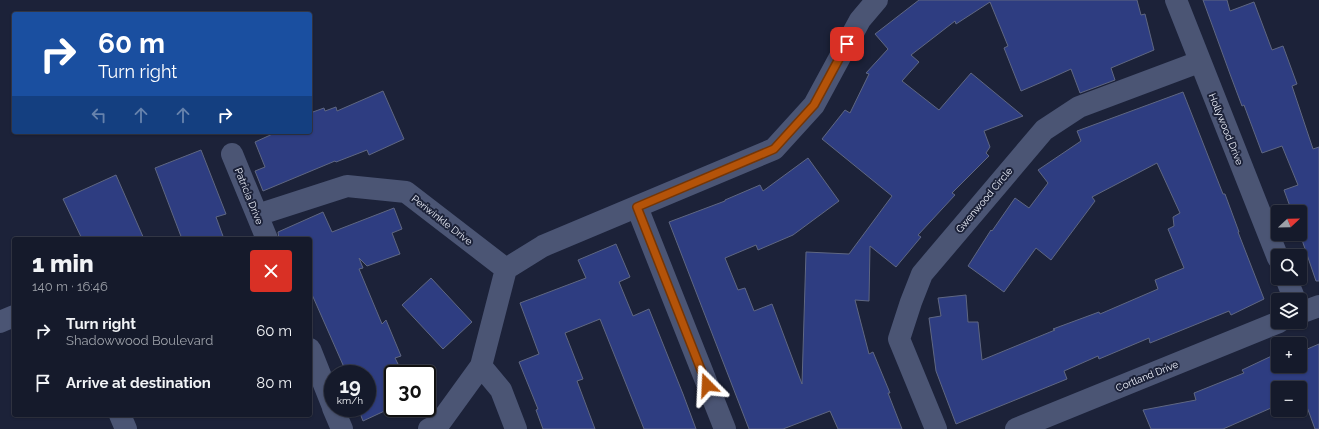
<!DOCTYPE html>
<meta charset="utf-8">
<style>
:root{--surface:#151a2b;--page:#222737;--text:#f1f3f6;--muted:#9da1a9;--line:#343847}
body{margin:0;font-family:Raleway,sans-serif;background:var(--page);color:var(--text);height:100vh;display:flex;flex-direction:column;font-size:15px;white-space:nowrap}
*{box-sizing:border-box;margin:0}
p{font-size:13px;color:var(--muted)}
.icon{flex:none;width:22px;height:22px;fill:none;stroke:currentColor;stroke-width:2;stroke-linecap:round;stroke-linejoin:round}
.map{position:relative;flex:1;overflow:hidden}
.sheet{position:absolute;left:12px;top:237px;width:300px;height:180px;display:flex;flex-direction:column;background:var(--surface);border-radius:4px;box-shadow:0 1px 3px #0004,0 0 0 1px var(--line)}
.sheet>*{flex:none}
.top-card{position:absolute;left:12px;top:12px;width:300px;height:122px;border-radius:4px;box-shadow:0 1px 3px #0004,0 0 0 1px var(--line);background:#1a4fa0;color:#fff;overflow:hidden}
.needle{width:26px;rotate:68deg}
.fabs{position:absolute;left:1271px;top:205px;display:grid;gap:8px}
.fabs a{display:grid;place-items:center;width:36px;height:36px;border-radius:4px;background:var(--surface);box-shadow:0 1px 3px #0004,0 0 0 1px var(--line);font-size:20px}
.speed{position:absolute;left:324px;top:365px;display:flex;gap:8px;font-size:20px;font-weight:700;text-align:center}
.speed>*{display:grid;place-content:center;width:52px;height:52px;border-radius:50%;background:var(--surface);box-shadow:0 1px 3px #0004,0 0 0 1px var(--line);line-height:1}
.speed small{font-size:10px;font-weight:400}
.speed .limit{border:2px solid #111;border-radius:6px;background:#fff;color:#111}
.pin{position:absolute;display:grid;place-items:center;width:34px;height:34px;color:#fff;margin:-17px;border-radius:8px;box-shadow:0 2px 6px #0006}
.me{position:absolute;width:44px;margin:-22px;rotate:339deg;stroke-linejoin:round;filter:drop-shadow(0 0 3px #0008)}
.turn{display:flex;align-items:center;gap:14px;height:84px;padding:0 20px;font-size:18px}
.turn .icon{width:52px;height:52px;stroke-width:2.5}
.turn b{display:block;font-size:28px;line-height:34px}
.lanes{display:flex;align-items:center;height:38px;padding:0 20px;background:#0003;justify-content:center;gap:20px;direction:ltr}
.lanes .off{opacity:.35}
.round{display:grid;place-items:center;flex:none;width:42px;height:42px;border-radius:4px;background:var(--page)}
.overview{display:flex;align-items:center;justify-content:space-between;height:68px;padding:0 20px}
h1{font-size:24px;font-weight:800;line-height:30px}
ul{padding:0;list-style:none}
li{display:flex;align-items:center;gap:12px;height:52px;padding:0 20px}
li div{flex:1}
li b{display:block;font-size:15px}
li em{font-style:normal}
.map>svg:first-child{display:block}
.building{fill:#2e3d81;stroke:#5f6782}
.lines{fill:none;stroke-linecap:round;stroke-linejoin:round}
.minor{stroke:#4b5574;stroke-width:22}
.route-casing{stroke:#753606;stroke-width:10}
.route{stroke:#b45309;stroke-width:7}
.labels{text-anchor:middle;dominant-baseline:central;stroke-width:4;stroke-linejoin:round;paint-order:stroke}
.street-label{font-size:10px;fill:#f0f3fd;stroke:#1c2239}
</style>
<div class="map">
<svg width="1319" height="429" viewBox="0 0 1319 429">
<rect width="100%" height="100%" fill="#1c2239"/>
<path class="building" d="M919,0H1137L1141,15L1145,14L1154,50L1111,68L1115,80L1080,93L1071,69L1049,79L1021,91L1004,48L1008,46L990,2L956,24L955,21L911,55L919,62L902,81L939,110L971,73L1023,116L984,131L990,147L986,153L989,156L952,193L955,195L918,235L921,237L896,267L870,246L869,301L855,300L869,354L873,352L890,393H888L902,429H838L830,411L783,429H749L669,222L725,201V200L760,185L763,191L808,158L839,201L793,235L758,250L756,245L725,258L738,290L745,288L754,311L772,304L802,384L806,252L849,254L892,196L822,139L845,110L850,113L869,74L866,73L888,49L875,34Z
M1203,0H1227L1230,11L1254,2L1272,50L1283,46L1297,84L1292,86L1313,149L1319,147V281H1316L1300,234V212H1292L1284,190L1298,185L1282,146L1262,153L1244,105L1242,106L1230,74Z
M383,91L404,139L369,155L367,150L336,162L335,161L263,191L255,171L265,167L255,142L277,132H310V113L324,108L325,111L336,107L337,111Z
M1183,92L1223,194H1225L1239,232H1238L1264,299L1231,315L1229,311L1150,343L1149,338L1099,359L1098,356L1064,371L1067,379L956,424L936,371L929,318L941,316L938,298L966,295L968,322H978L982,360L1055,330L1053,329L1099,312L1100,314L1158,289L1155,280L1184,268L1168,229L1174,226L1173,217L1180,213L1157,163L1092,197L1095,201L1051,260L1036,248L1004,292L968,266L991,230L992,231L1015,198L1029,208L1048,183L1038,170L1081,141L1077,131Z
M201,150L226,214L216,217L224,239H182L155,168Z
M116,175L144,239H82L63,199Z
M394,208L402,229L392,233L400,254L367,266L359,258L363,268L359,269L382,324L386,320L401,356L395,358L403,374H393V407L363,421L358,408H367V374H347L310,290V239H279L278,232L323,212L332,232Z
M616,244L630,277L619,282L633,316L649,309L683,394L696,429H644L600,319L565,333L583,379L577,381L595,429H543L536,410L538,409L519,362L539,354L520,303L586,278L578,260Z
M431,278L472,322L443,349L402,305Z
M1302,342L1305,350L1319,344V429H1315L1303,396L1300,397V388H1278V405L1223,429H1151L1143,410L1196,400L1194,393L1244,373L1242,370L1278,353V366H1300V344H1297Z
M394,408H417L398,417Z"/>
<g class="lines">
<path class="minor" d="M1176,0L1278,258
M232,154L267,239
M637,207L725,429
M257,215L347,186L406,192L506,269
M1286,278L1295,300
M1300,313L1319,306
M0,322L14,316
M310,349L333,407
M481,366L501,390L516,429
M333,408L342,429
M120,415L126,429
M429,429L439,424L481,366L506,269L543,246L774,149L814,105L860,20L877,0
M936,429L899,339L911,302L922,274L1044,130L1079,107L1199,62
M1016,429L1279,322"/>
</g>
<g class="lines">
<defs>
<path id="route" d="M707,385L637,207L774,149L814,105L847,44"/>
</defs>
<use href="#route" class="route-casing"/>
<use href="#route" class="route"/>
</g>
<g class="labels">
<g class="street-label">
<text transform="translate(1226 129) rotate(68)">Hollywood Drive</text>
<text transform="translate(249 196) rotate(68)">Patricia Drive</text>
<text transform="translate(984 200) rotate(-50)">Gwenwood Circle</text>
<text transform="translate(442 220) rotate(38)">Periwinkle Drive</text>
<text transform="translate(1147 376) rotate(-22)">Cortland Drive</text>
</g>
</g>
</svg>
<div class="fabs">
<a><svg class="needle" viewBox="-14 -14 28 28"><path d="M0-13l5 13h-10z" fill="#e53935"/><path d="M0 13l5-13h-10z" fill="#9da1a9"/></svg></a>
<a><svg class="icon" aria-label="search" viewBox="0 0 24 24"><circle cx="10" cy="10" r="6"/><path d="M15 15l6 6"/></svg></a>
<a><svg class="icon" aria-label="layers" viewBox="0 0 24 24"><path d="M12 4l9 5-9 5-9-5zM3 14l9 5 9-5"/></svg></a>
<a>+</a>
<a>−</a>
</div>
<div class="speed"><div>19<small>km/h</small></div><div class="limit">30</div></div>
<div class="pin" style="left:847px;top:44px;background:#d93025"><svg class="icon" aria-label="arrive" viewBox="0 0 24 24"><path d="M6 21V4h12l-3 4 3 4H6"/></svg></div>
<svg class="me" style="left:707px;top:385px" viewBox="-20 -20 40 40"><path d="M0-17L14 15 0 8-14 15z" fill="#b45309" stroke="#fff" stroke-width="4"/></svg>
<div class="top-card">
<div class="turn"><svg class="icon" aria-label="right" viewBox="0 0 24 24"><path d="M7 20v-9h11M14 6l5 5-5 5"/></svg><div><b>60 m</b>Turn right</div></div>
<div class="lanes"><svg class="icon off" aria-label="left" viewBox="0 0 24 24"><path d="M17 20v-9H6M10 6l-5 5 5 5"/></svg><svg class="icon off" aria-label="ahead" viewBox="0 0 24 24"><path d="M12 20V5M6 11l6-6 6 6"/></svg><svg class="icon off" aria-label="ahead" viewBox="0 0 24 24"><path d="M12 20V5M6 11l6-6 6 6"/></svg><svg class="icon" aria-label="right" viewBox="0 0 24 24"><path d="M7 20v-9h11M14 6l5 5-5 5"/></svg></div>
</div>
<section class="sheet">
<div class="overview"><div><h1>1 min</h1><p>140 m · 16:46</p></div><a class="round" style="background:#d93025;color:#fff"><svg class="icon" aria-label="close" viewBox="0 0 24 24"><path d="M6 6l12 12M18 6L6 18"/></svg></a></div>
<ul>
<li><svg class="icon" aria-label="right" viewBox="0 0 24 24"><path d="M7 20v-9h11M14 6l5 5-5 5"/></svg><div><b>Turn right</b><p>Shadowwood Boulevard</p></div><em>60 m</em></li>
<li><svg class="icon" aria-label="arrive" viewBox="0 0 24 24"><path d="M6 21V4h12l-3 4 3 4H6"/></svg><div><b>Arrive at destination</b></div><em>80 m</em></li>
</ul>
</section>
</div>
